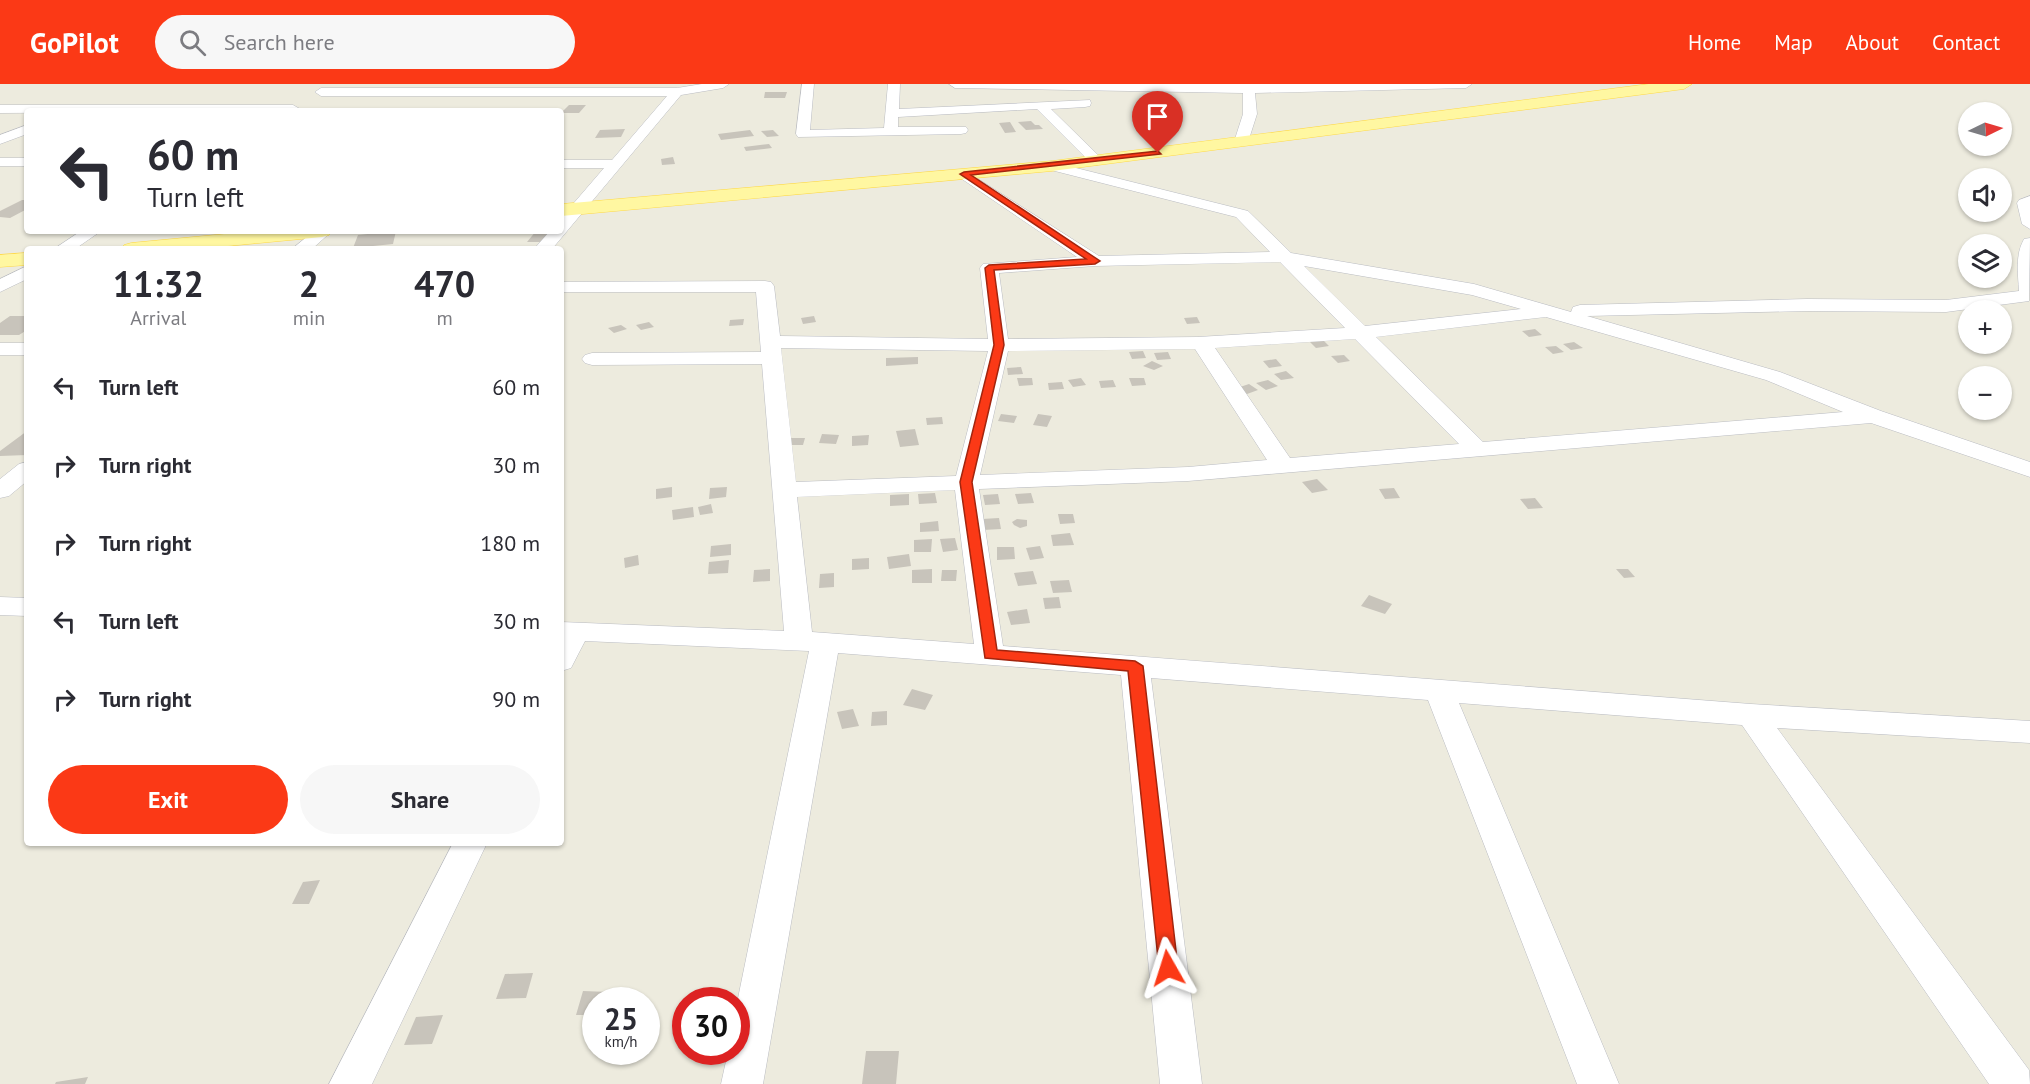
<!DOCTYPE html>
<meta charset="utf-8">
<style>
:root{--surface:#fff;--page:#f7f7f7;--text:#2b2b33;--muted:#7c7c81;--accent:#fb3916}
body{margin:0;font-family:"PT Sans",sans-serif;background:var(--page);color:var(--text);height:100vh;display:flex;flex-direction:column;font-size:22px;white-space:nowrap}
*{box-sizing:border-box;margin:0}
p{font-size:20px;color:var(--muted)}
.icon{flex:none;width:33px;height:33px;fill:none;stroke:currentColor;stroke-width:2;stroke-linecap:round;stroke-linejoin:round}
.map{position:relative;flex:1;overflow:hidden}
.drawer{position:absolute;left:24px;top:162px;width:540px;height:600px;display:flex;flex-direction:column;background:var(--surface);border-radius:6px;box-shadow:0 2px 4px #0004}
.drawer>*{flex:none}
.guide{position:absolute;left:24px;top:24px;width:540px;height:126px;border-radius:6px;box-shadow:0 2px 4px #0004;background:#fff;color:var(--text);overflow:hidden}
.needle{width:39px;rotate:85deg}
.tools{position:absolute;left:1958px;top:18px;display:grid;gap:12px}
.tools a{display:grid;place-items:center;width:54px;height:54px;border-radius:50%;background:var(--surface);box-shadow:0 2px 4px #0004;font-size:30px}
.speed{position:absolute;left:582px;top:903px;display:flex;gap:12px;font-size:30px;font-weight:700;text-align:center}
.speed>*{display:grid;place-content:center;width:78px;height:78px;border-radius:50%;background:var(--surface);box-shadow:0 2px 4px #0004;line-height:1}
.speed small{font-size:15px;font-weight:400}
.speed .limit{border:9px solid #d22;background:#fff;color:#111}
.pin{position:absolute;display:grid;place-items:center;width:51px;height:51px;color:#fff;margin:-62px -26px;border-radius:50% 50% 50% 0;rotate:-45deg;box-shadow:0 0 6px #0007}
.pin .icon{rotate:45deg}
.me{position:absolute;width:66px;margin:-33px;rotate:354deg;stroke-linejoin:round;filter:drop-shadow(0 0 4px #0008)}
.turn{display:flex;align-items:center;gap:21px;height:126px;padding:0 24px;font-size:27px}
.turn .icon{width:78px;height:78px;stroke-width:2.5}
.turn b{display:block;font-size:42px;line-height:51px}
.eta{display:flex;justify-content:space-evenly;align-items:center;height:102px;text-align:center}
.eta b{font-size:36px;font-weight:800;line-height:42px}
.cta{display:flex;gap:12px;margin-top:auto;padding:12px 24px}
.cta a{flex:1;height:69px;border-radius:36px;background:var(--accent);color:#fff;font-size:24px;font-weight:800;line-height:69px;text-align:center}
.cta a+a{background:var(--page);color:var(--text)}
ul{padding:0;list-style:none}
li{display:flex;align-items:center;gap:18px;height:78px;padding:0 24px}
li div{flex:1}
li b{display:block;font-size:22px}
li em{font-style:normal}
header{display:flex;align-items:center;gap:36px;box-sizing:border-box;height:84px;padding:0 30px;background:var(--accent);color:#fff}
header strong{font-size:28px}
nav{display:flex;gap:33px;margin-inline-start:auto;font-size:21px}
.search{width:420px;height:54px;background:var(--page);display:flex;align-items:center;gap:15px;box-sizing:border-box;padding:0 21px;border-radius:33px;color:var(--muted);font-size:22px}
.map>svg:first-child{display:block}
.building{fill:#c8c4bb}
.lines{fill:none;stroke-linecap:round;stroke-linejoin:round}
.street-casing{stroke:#babcc2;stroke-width:1}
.primary-casing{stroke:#ffd945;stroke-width:1}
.street{fill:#fff;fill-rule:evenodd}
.primary{fill:#fff7a1;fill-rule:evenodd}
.route{fill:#fb3916;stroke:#a3250e;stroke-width:1.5}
</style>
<header>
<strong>GoPilot</strong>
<div class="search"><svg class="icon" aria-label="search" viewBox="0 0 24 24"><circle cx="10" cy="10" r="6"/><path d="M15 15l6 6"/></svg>Search here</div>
<nav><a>Home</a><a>Map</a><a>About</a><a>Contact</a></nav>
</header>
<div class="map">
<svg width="2030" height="1000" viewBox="0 0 2030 1000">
<rect width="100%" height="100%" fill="#edebde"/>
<path class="building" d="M765,8H787L785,14H764Z
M569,21H586L579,29H561Z
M1031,37L1035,41H1039L1043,45L1026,46L1018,38Z
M1010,38L1016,48L1005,49L999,39Z
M625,45L621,53L595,54L600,46Z
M750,46L754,52L721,56L718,50Z
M773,46L779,52L767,53L761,47Z
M769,60L772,64L746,67L744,63Z
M673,73L675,80L662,81L661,75Z
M22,116H27V125L10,134L0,133V127Z
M396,147L393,160L353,164L358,151Z
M536,147H555L546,158H527Z
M10,232H27V246L19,251H0V239Z
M814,232L816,238L803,240L801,234Z
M1197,233L1200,239L1187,240L1184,234Z
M744,235L743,241L729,242L730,236Z
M649,238L654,243L641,246L636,241Z
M621,241L627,245L614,249L608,244Z
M1535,245L1542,251L1529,253L1522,247Z
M1323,256L1329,262L1316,264L1310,258Z
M1574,258L1583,264L1571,266L1563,260Z
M1556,262L1564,268L1553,270L1545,263Z
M1143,267L1146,274L1132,275L1129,268Z
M1168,268L1171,275L1157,276L1154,269Z
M1344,271L1350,277L1338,279L1331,272Z
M918,273V280L886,282V274Z
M1276,275L1282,282L1269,284L1263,277Z
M1152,277L1163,282L1154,286L1143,282Z
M1021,283L1023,290L1008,291L1007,284Z
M1286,287L1294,294L1281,296L1274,290Z
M1017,294H1032L1033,301L1019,302Z
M1081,294L1086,301L1073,303L1068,296Z
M1129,294H1144L1146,301L1132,302Z
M1113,296L1116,303L1101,304L1099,297Z
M1268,296L1278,302L1266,306L1256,299Z
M1062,298L1064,305L1049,306L1048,299Z
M1249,300L1258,306L1247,310L1237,304Z
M1001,330L1017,332L1014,339L998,337Z
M1038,330L1052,332L1047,343L1033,341Z
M942,333L943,340L927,341L926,334Z
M915,345L919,361L900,363L896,347Z
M27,347V371L0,372V367Z
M822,350L839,351L836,360L819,359Z
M869,351L868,361L852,362V352Z
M790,354H805L803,361H789Z
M1317,395L1328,406L1312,409L1302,398Z
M672,403V413L656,415V405Z
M727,403L726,413L709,415L710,404Z
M1394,404L1400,414L1385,415L1379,405Z
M935,409L937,419L919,420L918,410Z
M1031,409L1034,419L1018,420L1015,410Z
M909,410V421L890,422V411Z
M998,410L1000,420L985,421L983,411Z
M1535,414L1543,424L1528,425L1520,415Z
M711,420L713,429L700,431L698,423Z
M693,423L694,433L673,436L672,426Z
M1058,430H1073L1075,439L1060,440Z
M999,434L1001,445L983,446L982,435Z
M1017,435L1027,436V442L1020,444L1014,441L1012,438Z
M938,437L939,447L920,448V439Z
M1070,449L1074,461L1053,462L1051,451Z
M955,454L958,466L943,468L940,455Z
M932,455L931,468H914V456Z
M731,460V471L710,473L711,462Z
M1040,462L1044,474L1030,476L1026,464Z
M997,463H1014L1015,475L997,476Z
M909,470L911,482L889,485L887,473Z
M638,471L639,481L625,484L624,474Z
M869,474V485L852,486V475Z
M729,476L728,489L708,490L709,478Z
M770,485V497L753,498L754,486Z
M932,485V499H912V486Z
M1616,485H1628L1635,493L1624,494Z
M942,486H957L956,497H941Z
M1033,487L1037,500L1018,502L1014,489Z
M834,489V503L819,504L820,490Z
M1069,496L1072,508L1053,509L1050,497Z
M1369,511L1392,520L1385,530L1361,522Z
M1059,513L1061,524L1045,525L1043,514Z
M1027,525L1030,539L1011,541L1007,528Z
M912,605L933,611L925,626L903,621Z
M853,625L859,642L842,645L837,628Z
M887,627V641L871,642L872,628Z
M320,796L309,820H292L303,798Z
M533,889L526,914L496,915L505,890Z
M583,907L609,908L607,916H596V931H576Z
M443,931L432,960L404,961L416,933Z
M866,967H899L896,1000H862Z
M88,993L85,1000H55L56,998Z"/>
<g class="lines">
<defs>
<path id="street" d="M702,0H729L723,4L681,11L552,165H534L550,147H561V134L604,84H561V76H612L667,12H321L315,8L321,4H677Z
M802,0H814L810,46L884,44L888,0H900L899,25L1090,16L1091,19L1090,22L1085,23L1051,25L1104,77L1097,81L1092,80L1037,25L898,33V43H966L968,46L966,49L961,50L798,53L796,50Z
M949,0H1472L1466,4L1255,9L1257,30L1248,58L1241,62L1234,58L1243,30V9L955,4Z
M0,21H293L300,25L298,27L0,29Z
M27,41V50L0,60V51Z
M0,74H27V82H0Z
M1052,78L1248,127L1291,169L1474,200L1571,228L1573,223L1580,221L1807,215L1946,216L2019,207C2018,189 2015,171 2024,155L2030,154L2029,217L1946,228L1807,227L1587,232L1780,288L1881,327L2030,378V393L1871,339L1188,397L979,405L1003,562L1751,620L2030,637V659L1777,644L2029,986L2030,1000H1989L1742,641L1459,619L1619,1000H1577L1428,616L1151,594L1202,1000H1160L1121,591L838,569L763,1000H721L728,968H736V924L809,567L585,557L571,584L561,587V538L784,547L762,280L592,281L585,279L582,275L585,271L592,269L761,268L756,208H561V198L765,197L771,198L774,202L780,252L988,255L980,184L983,180L1077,173L959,93L957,90L959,87L964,86L1099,172L1270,168L1236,133L1047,85L1045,82ZM1280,178L1345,244L1198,253L1008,255L999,189L1095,182ZM1304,182L1472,211L1521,225L1365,242ZM1546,233L1766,296L1843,328L1483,358L1376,253ZM1355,255L1459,360L1290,374L1215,264ZM781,264L988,267L956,392L796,398ZM1195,265L1267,376L1188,383L980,391L1008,267ZM955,406L974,560L812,548L797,413Z
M2030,112V145L2022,140L2017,119L2019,116Z
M81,147H101L75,165H54Z
M314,147H332L312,165H292Z
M27,182V195L0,208V195Z
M0,259H27V271H0Z
M27,378V397L9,412L0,414V395L19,380Z
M0,513L27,514V532L0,531Z
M453,759H487L372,1000H329Z"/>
<path id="primary" d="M1649,0H1692L1684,5L1052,87L561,132V120L1052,77Z
M257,147H332L329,151L322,153L197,165H121L124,161L131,159Z
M27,169V181L0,183V171Z"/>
</defs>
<use href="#street" class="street-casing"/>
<use href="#primary" class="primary-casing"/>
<use href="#street" class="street"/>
<use href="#primary" class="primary"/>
</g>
<path class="route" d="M1158,67L1161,70L971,91L1100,177L1095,180L994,186L1004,261L972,398L997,566L1135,577L1143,582L1178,884L1175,890L1168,893L1162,890L1159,884L1128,587L985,574L960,398L994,261L985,184L989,181L1086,175L960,90L964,88Z"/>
</svg>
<div class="tools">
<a><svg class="needle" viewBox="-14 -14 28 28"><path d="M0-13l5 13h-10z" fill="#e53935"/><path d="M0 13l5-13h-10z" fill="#7c7c81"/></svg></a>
<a><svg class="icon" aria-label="sound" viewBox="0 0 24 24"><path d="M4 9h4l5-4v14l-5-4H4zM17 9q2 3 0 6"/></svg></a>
<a><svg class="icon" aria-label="layers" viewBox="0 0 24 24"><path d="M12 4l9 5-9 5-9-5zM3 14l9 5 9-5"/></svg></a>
<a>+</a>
<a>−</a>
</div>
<div class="speed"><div>25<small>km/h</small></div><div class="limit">30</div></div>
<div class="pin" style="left:1158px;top:69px;background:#d93025"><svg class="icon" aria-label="arrive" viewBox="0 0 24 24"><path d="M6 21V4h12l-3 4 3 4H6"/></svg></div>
<svg class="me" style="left:1168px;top:884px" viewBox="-20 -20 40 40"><path d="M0-17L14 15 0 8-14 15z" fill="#fb3916" stroke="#fff" stroke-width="4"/></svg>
<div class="guide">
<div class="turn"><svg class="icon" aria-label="left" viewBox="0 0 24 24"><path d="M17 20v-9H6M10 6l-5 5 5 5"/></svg><div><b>60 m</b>Turn left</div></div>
</div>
<section class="drawer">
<div class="eta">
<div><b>11:32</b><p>Arrival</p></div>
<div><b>2</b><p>min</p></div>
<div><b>470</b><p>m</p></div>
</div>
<ul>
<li><svg class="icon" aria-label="left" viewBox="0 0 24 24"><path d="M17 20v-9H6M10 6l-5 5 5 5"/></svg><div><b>Turn left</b></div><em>60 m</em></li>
<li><svg class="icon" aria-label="right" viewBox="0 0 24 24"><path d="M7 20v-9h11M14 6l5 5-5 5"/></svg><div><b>Turn right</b></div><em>30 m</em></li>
<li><svg class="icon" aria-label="right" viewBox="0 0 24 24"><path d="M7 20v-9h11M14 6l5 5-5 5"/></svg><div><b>Turn right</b></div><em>180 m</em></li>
<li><svg class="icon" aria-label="left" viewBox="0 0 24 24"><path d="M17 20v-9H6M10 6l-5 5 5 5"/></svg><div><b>Turn left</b></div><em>30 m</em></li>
<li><svg class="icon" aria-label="right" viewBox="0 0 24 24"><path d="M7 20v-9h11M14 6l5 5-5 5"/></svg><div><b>Turn right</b></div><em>90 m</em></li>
</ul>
<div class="cta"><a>Exit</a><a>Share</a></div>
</section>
</div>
